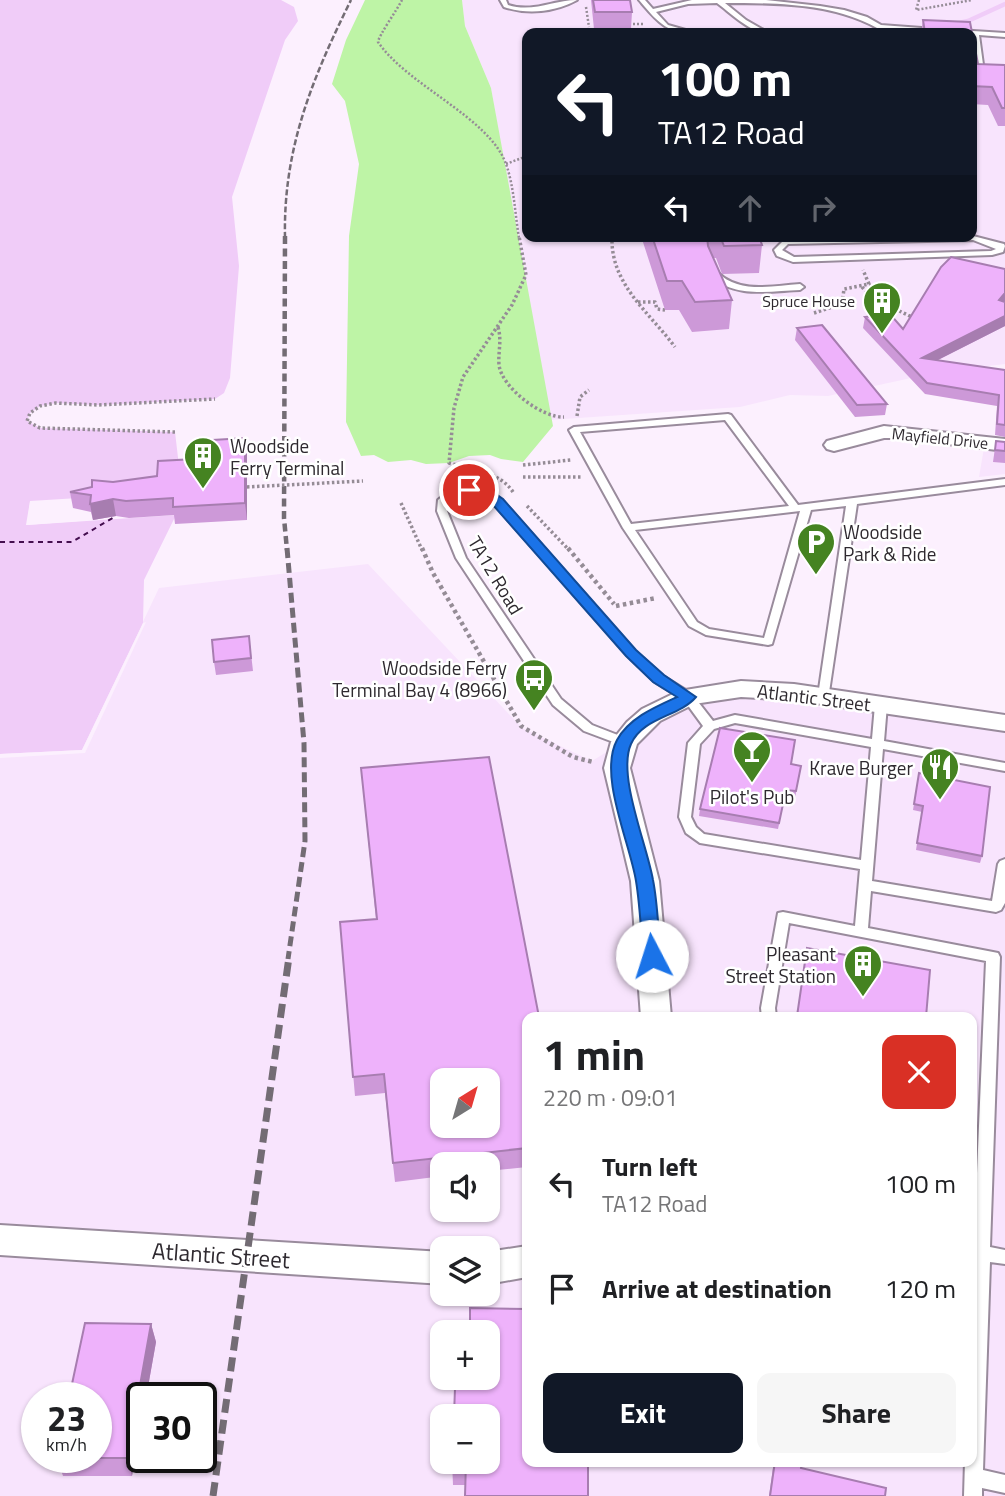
<!DOCTYPE html>
<meta charset="utf-8">
<style>
:root{--surface:#fff;--page:#f6f6f6;--text:#202124;--muted:#757577;--accent:#111827}
body{margin:0;font-family:"Titillium Web",sans-serif;background:var(--page);color:var(--text);height:100vh;display:flex;flex-direction:column;font-size:26px;white-space:nowrap}
*{box-sizing:border-box;margin:0}
p{font-size:23px;color:var(--muted)}
.icon{flex:none;width:38px;height:38px;fill:none;stroke:currentColor;stroke-width:2;stroke-linecap:round;stroke-linejoin:round}
.map{position:relative;flex:1;overflow:hidden}
.sheet{position:absolute;left:522px;top:1012px;width:455px;height:455px;display:flex;flex-direction:column;background:var(--surface);border-radius:14px;box-shadow:0 2px 5px #0004}
.sheet>*{flex:none}
.guide{position:absolute;left:522px;top:28px;width:455px;height:214px;border-radius:14px;box-shadow:0 2px 5px #0004;background:#111827;color:#fff;overflow:hidden}
.needle{width:46px;rotate:37deg}
.tools{position:absolute;left:430px;top:1068px;display:grid;gap:14px}
.tools a{display:grid;place-items:center;width:70px;height:70px;border-radius:14px;background:var(--surface);box-shadow:0 2px 5px #0004;font-size:35px}
.speed{position:absolute;left:21px;top:1382px;display:flex;gap:14px;font-size:35px;font-weight:700;text-align:center}
.speed>*{display:grid;place-content:center;width:91px;height:91px;border-radius:50%;background:var(--surface);box-shadow:0 2px 5px #0004;line-height:1}
.speed small{font-size:18px;font-weight:400}
.speed .limit{border:4px solid #111;border-radius:10px;background:#fff;color:#111}
.pin{position:absolute;display:grid;place-items:center;width:60px;height:60px;color:#fff;margin:-30px;border:4px solid #fff;border-radius:50%;box-shadow:0 2px 7px #0007}
.me{position:absolute;width:77px;margin:-38px;rotate:355deg;stroke-linejoin:round;filter:drop-shadow(0 0 5px #0008)}
.turn{display:flex;align-items:center;gap:24px;height:147px;padding:0 21px;font-size:32px}
.turn .icon{width:91px;height:91px;stroke-width:2.5}
.turn b{display:block;font-size:49px;line-height:60px}
.lanes{display:flex;align-items:center;height:66px;padding:0 21px;background:#0003;justify-content:center;gap:35px;direction:ltr}
.lanes .off{opacity:.35}
.round{display:grid;place-items:center;flex:none;width:74px;height:74px;border-radius:14px;background:var(--page)}
.head{display:flex;align-items:center;justify-content:space-between;height:119px;padding:0 21px}
h1{font-size:42px;font-weight:700;line-height:52px}
.action{display:flex;gap:14px;margin-top:auto;padding:14px 21px}
.action a{flex:1;height:80px;border-radius:14px;background:var(--accent);color:#fff;font-size:28px;font-weight:700;line-height:80px;text-align:center}
.action a+a{background:var(--page);color:var(--text)}
ul{padding:0;list-style:none}
li{display:flex;align-items:center;gap:21px;height:105px;padding:0 21px}
li div{flex:1}
li b{display:block;font-size:26px}
li em{font-style:normal}
.map>svg:first-child{display:block}
.built{fill:#f8e4fd;fill-rule:evenodd}
.green{fill:#bef4a6}
.water{fill:#f0ccf8}
.pier{fill:#fcf0fe}
.lines{fill:none;stroke-linecap:round;stroke-linejoin:round}
.stream{stroke:#f0ccf8;stroke-width:4.5}
.ferry{stroke:#440e4f;stroke-width:2;stroke-dasharray:5 4.5;stroke-linecap:butt}
.lane-casing{stroke:#998b9c;stroke-width:4}
.street-casing{stroke:#998b9c;stroke-width:4}
.path-far2{stroke:#958c96;stroke-width:2.5;stroke-dasharray:2 2;stroke-linecap:butt}
.path-far1{stroke:#958c96;stroke-width:3.5;stroke-dasharray:2.5 2.5;stroke-linecap:butt}
.path{stroke:#958c96;stroke-width:4.5;stroke-dasharray:3.5 3.5;stroke-linecap:butt}
.lane{fill:#fff;fill-rule:evenodd}
.street{fill:#fff;fill-rule:evenodd}
.rail-far3{stroke:#736c74;stroke-width:2.5;stroke-dasharray:6 2.5;stroke-linecap:butt}
.rail-far2{stroke:#736c74;stroke-width:4.5;stroke-dasharray:8 4.5;stroke-linecap:butt}
.rail-far1{stroke:#736c74;stroke-width:5;stroke-dasharray:10 5;stroke-linecap:butt}
.rail{stroke:#736c74;stroke-width:7;stroke-dasharray:14 7;stroke-linecap:butt}
.path-bridge{stroke:#958c96;stroke-width:3.5;stroke-dasharray:2.5 2.5;stroke-linecap:butt}
.wall{fill:#cd99d8}
.shaded-wall{fill:#a77db0}
.building{fill:#eeb2fb;stroke:#a77db0;stroke-width:2;fill-rule:evenodd}
.route{fill:#1a73e8;stroke:#114b97;stroke-width:2}
.labels{text-anchor:middle;dominant-baseline:central;stroke-width:5;stroke-linejoin:round;paint-order:stroke}
.far-poi-label{font-size:16px;fill:#2e292f;stroke:#fff;text-anchor:end}
.far-street-label{font-size:16px;fill:#2e292f;stroke:#fff}
.poi-label{font-size:19px;fill:#2e292f;stroke:#fff;text-anchor:end}
.street-label{font-size:19px;fill:#2e292f;stroke:#fff}
.near-street-label{font-size:23px;fill:#2e292f;stroke:#fff}
</style>
<div class="map">
<svg width="1005" height="1496" viewBox="0 0 1005 1496">
<rect width="100%" height="100%" fill="#fcf0fe"/>
<path class="built" d="M462,0H1005V364L939,372L828,396L790,395L740,407L549,420L491,88L465,26ZM527,33H971V236H527Z
M985,442L1005,445V474L979,477Z
M368,564L522,728L592,761L618,745L660,711L730,681L1005,724V1496H0V754L82,750L159,588ZM527,1017H971V1461H527ZM443,1080H488V1125H443ZM443,1164H488V1209H443ZM443,1248H488V1293H443ZM443,1332H488V1377H443ZM37,1398H96V1458H37ZM142,1398H201V1458H142ZM443,1416H488V1461H443Z"/>
<path class="green" d="M365,0H462L465,26L491,88L553,426L523,462L501,459L490,455L469,456L449,463L426,464L411,460L388,462L374,455L361,456L346,422L349,236L359,164L345,101L332,84L346,40Z"/>
<path class="water" d="M0,0H281L294,7L298,21L285,40L232,197L239,266L230,378L224,393L215,399L98,405L56,403L40,406L30,413L27,421L40,428L175,432L179,466L131,495L30,502L27,525L176,515L144,580L143,623L82,750L0,754Z"/>
<path class="pier" d="M95,497L130,498L33,505L30,521L129,515V518L116,516L93,520L26,525L30,501Z
M146,622L85,753L0,758V754L82,750L143,623Z"/>
<g class="lines">
<path class="stream" d="M954,24L968,21L1005,4"/>
<path class="ferry" d="M0,542H72L116,516"/>
<defs>
<path id="lane" d="M500,0H506L508,5C533,13 553,0 577,0C555,12 528,15 504,7Z
M639,0H645L653,9L692,0H766L820,6L844,10L867,17L881,25L935,29L938,31L935,33L883,29L882,33H876L877,28C832,3 775,3 725,3L746,20L769,33C750,33 732,14 717,3L688,4L656,12L668,25L696,33C666,34 657,21 639,0Z
M957,30L1005,33V37L979,35L984,72L979,71L971,33H955Z
M779,236H787L789,240L973,236L1004,244L1005,246L1003,252L992,255L793,262L777,256L774,250L782,242ZM973,240L996,249L991,251L794,257L782,250L788,244Z
M711,272H717C739,294 772,286 800,284L804,287L800,290C770,291 732,299 710,274Z
M728,414L731,415L798,505L1005,479V485L857,504L828,699H820L818,696L846,506L811,510L772,644L768,645L706,635L689,626L623,528L569,430L574,427ZM725,420L789,506L631,524L580,432ZM800,511L764,638L709,629L697,622L635,530Z
M463,487L481,489L502,500L635,651L663,676L692,694L713,721L735,715L872,739L875,705L881,701L887,705L884,741L1005,763V771L883,749L872,881L992,901L998,864L1000,861L1005,859V903L1001,910L996,912L871,891L868,928L993,952L998,953L1000,957L990,1247L1005,1250V1264L990,1262L983,1470L1005,1475V1493L982,1488V1496H964L965,1461H971V1316L974,1259L971,1258V1244H974L986,961L789,923L775,1008L776,1017H762L761,1008L778,913L783,912L855,926L860,869L700,843L686,833L679,817L688,743L703,726L684,700L655,682L627,655L494,504C479,494 463,488 448,501L447,511L466,558L561,699L592,725L628,739L630,742L624,746L584,731L553,705L456,558L437,511L438,500L446,493ZM735,723L871,747L861,860L704,834L696,827L691,817L700,744L714,729Z"/>
<path id="street" d="M884,426L1005,439V451L899,438H884L834,451L827,449L824,445L827,441Z
M741,681L794,684L1005,715V731L794,700L741,697L694,704L660,721L637,744L630,768L659,881L671,1017H641L631,881L604,768L611,742L627,722L642,709L679,691Z
M0,1225L443,1252V1284L0,1255Z
M527,1246V1277L488,1284V1252Z"/>
</defs>
<use href="#lane" class="lane-casing"/>
<use href="#street" class="street-casing"/>
<path class="path-far2" d="M402,0C397,10 379,35 378,42C408,86 489,117 506,164C514,186 515,214 519,238
M919,0L916,10L972,0
M586,7L589,27
M633,24H645
M506,164L527,156"/>
<path class="path-far1" d="M612,236C610,284 649,312 675,347
M862,287L872,298L914,318
M638,302H655L657,309L665,310
M814,313L842,304L844,289L869,284L863,270
M498,327C502,341 498,351 499,365C502,388 542,418 564,417
M577,416L580,397L589,390
M175,432L40,428L27,421L30,413L40,406L56,403L98,405L215,399
M523,465L571,460
M523,477H581
M513,492C499,471 471,469 449,463L454,408L463,377L512,305L526,275L519,236
M401,503L422,550
M527,506L569,550"/>
<path class="path" d="M422,548L433,573L521,726L573,757L593,762
M568,548L614,604
M616,606L656,598"/>
<use href="#lane" class="lane"/>
<use href="#street" class="street"/>
<path class="rail-far3" d="M285,238C283,149 312,79 351,0"/>
<path class="rail-far2" d="M285,236L284,518L287,550"/>
<path class="rail-far1" d="M287,548L304,743L305,841L288,959"/>
<path class="rail" d="M213,1496L289,957"/>
<path class="path-bridge" d="M247,487L363,481"/>
</g>
<path class="wall" d="M591,0H630L632,12L631,29H594Z
M923,20L970,22L978,64L1005,65V126H998L988,105L971,104V33H921Z
M641,236H759L762,245L759,273L722,274L716,258H713L732,300L729,329L692,332L679,310H665Z
M1005,269V326L938,360L1005,370V437L995,435L997,406L925,394L863,328L865,317L903,329Z
M797,328L887,404L885,415L855,417L795,340Z
M245,438L247,454V520L175,524L174,515L129,518L116,516L93,520L91,512L73,508L70,492L113,482L157,476Z
M996,441L1005,442V463L993,462Z
M249,636L253,671L216,675L214,662Z
M791,764L801,766L795,798L785,796L778,829L699,816L700,809Z
M361,768L527,1017V1167L488,1171V1164H443V1176L395,1182L385,1093L355,1096L340,922L376,919Z
M919,773L982,856L980,863L916,850L922,812L913,810Z
M151,1324L156,1342L146,1398H142L132,1476H63L57,1458Z
M452,1461H488L466,1485H453Z
M774,1461H802L801,1468L885,1496H769Z"/>
<path class="shaded-wall" d="M1005,293V301L997,311L999,300Z
M1005,316V326L920,369L922,358Z
M245,438L247,454V520L245,503Z
M113,499L116,516L93,520L90,504Z
M151,1324L156,1342L146,1398H142V1422L132,1476L127,1458Z"/>
<path class="building" d="M593,0H630L632,12H595Z
M923,20L970,22L978,64L1005,65V108H1002L992,87L971,86V33H925Z
M652,236H707L708,246L732,300L695,302L682,281H667Z
M720,236H759L762,245L724,246Z
M951,257L1005,269V293L999,300L1005,302V316L922,358L1005,370V425L997,424L999,395L927,383L865,317L890,314L903,329L941,267Z
M822,325L887,404L857,405L797,328Z
M245,438V503L173,507V498L126,501L113,499L90,504L91,495L70,492L92,487V480L113,482L157,476L158,461L195,459L196,441Z
M996,441L1005,442V451L995,450Z
M249,636L251,658L214,662L212,640Z
M720,728L795,740L791,764L801,766L796,791L786,790L779,823L700,809Z
M489,757L539,1017H527V1148L393,1163L384,1074L353,1077L340,922L377,919L361,768ZM443,1080H488V1125H443Z
M919,773L990,787L982,856L917,843L923,806L914,804Z
M807,948L930,970L926,1017L797,1016Z
M470,1308L527,1309V1461H588V1496H465L466,1462L452,1461H488V1416H454L455,1388H468V1377H488V1332H470Z
M85,1323L151,1324L127,1458H57H96V1398H69Z
M775,1461H802L801,1468L886,1488L885,1496H770Z"/>
<path class="route" d="M469,486L490,490L503,499L636,650L664,675L696,697C679,717 643,717 631,744C617,775 647,845 653,880C658,905 658,931 661,956L658,961H645L643,956C641,931 640,905 636,881C630,843 598,775 617,740C629,718 655,707 677,697L653,682L626,656L493,505L481,496L464,492V487Z"/>
<defs>
<symbol id="building-pin" viewBox="-11 -11 22 30"><path d="M0 17L-7.5 6A9.5 9.5 0 1 1 7.5 6Z" fill="#458321" stroke="#fff"/><path d="M-4-6H4V6H1V3H-1V6H-4ZM-2.5-4.3h1.7v1.8h-1.7ZM.8-4.3h1.7v1.8H.8ZM-2.5-1h1.7V.8h-1.7ZM.8-1h1.7V.8H.8Z" fill="#fff"/></symbol>
<symbol id="parking-pin" viewBox="-11 -11 22 30"><path d="M0 17L-7.5 6A9.5 9.5 0 1 1 7.5 6Z" fill="#458321" stroke="#fff"/><path d="M-3.5-5.5H1a3.5 3.5 0 0 1 0 7H-1V5.5H-3.5ZM-1-3.4V-.6H.8a1.4 1.4 0 0 0 0-2.8Z" fill="#fff"/></symbol>
<symbol id="bus-pin" viewBox="-11 -11 22 30"><path d="M0 17L-7.5 6A9.5 9.5 0 1 1 7.5 6Z" fill="#458321" stroke="#fff"/><path d="M-5-6H5V4H4V6H2V4H-2V6H-4V4H-5ZM-3.5-4V0h7V-4ZM-3.5 1.2v1.5H-2V1.2ZM2 1.2v1.5H3.5V1.2Z" fill="#fff"/></symbol>
<symbol id="bar-pin" viewBox="-11 -11 22 30"><path d="M0 17L-7.5 6A9.5 9.5 0 1 1 7.5 6Z" fill="#458321" stroke="#fff"/><path d="M-6-5H6L.8 .8V4.5H3.5V6h-7V4.5H-.8V.8Z" fill="#fff"/></symbol>
<symbol id="restaurant-pin" viewBox="-11 -11 22 30"><path d="M0 17L-7.5 6A9.5 9.5 0 1 1 7.5 6Z" fill="#458321" stroke="#fff"/><path d="M-5-6h1v4h1v-4h1v4h1v-4h1v5L-1.5 .5V6h-2V.5L-5-1ZM5-6V6H3V1.5H1.5Q1.5-4 5-6Z" fill="#fff"/></symbol>
</defs>
<g fill-rule="evenodd">
<use href="#building-pin" x="860" y="279" width="44" height="60"/>
<use href="#building-pin" x="181" y="434" width="44" height="60"/>
<use href="#parking-pin" x="794" y="520" width="44" height="60"/>
<use href="#bus-pin" x="512" y="656" width="44" height="60"/>
<use href="#bar-pin" x="730" y="728" width="44" height="60"/>
<use href="#restaurant-pin" x="918" y="745" width="44" height="60"/>
<use href="#building-pin" x="841" y="942" width="44" height="60"/>
</g>
<g class="labels">
<g class="far-poi-label">
<text x="855" y="301">Spruce House</text>
</g>
<g class="far-street-label">
<text transform="translate(940 438) rotate(6)">Mayfield Drive</text>
</g>
<g class="poi-label">
<text x="230" y="445" text-anchor="start">Woodside<tspan x="230" dy="22">Ferry Terminal</tspan></text>
<text x="843" y="531" text-anchor="start">Woodside<tspan x="843" dy="22">Park &amp; Ride</tspan></text>
<text x="507" y="667">Woodside Ferry<tspan x="507" dy="22">Terminal Bay 4 (8966)</tspan></text>
<text x="913" y="767">Krave Burger</text>
<text x="752" y="796" text-anchor="middle">Pilot's Pub</text>
<text x="836" y="953">Pleasant<tspan x="836" dy="22">Street Station</tspan></text>
</g>
<g class="street-label">
<text transform="translate(496 575) rotate(59)">TA12 Road</text>
<text transform="translate(814 697) rotate(7)">Atlantic Street</text>
</g>
<g class="near-street-label">
<text transform="translate(221 1255) rotate(4)">Atlantic Street</text>
</g>
</g>
</svg>
<div class="tools">
<a><svg class="needle" viewBox="-14 -14 28 28"><path d="M0-13l5 13h-10z" fill="#e53935"/><path d="M0 13l5-13h-10z" fill="#757577"/></svg></a>
<a><svg class="icon" aria-label="sound" viewBox="0 0 24 24"><path d="M4 9h4l5-4v14l-5-4H4zM17 9q2 3 0 6"/></svg></a>
<a><svg class="icon" aria-label="layers" viewBox="0 0 24 24"><path d="M12 4l9 5-9 5-9-5zM3 14l9 5 9-5"/></svg></a>
<a>+</a>
<a>−</a>
</div>
<div class="speed"><div>23<small>km/h</small></div><div class="limit">30</div></div>
<div class="pin" style="left:469px;top:490px;background:#d93025"><svg class="icon" aria-label="arrive" viewBox="0 0 24 24"><path d="M6 21V4h12l-3 4 3 4H6"/></svg></div>
<svg class="me" style="left:652px;top:956px" viewBox="-20 -20 40 40"><circle r="19" fill="#fff"/><path d="M0-13L10 11 0 6-10 11z" fill="#1a73e8"/></svg>
<div class="guide">
<div class="turn"><svg class="icon" aria-label="left" viewBox="0 0 24 24"><path d="M17 20v-9H6M10 6l-5 5 5 5"/></svg><div><b>100 m</b>TA12 Road</div></div>
<div class="lanes"><svg class="icon" aria-label="left" viewBox="0 0 24 24"><path d="M17 20v-9H6M10 6l-5 5 5 5"/></svg><svg class="icon off" aria-label="ahead" viewBox="0 0 24 24"><path d="M12 20V5M6 11l6-6 6 6"/></svg><svg class="icon off" aria-label="right" viewBox="0 0 24 24"><path d="M7 20v-9h11M14 6l5 5-5 5"/></svg></div>
</div>
<section class="sheet">
<div class="head"><div><h1>1 min</h1><p>220 m · 09:01</p></div><a class="round" style="background:#d93025;color:#fff"><svg class="icon" aria-label="close" viewBox="0 0 24 24"><path d="M6 6l12 12M18 6L6 18"/></svg></a></div>
<ul>
<li><svg class="icon" aria-label="left" viewBox="0 0 24 24"><path d="M17 20v-9H6M10 6l-5 5 5 5"/></svg><div><b>Turn left</b><p>TA12 Road</p></div><em>100 m</em></li>
<li><svg class="icon" aria-label="arrive" viewBox="0 0 24 24"><path d="M6 21V4h12l-3 4 3 4H6"/></svg><div><b>Arrive at destination</b></div><em>120 m</em></li>
</ul>
<div class="action"><a>Exit</a><a>Share</a></div>
</section>
</div>
